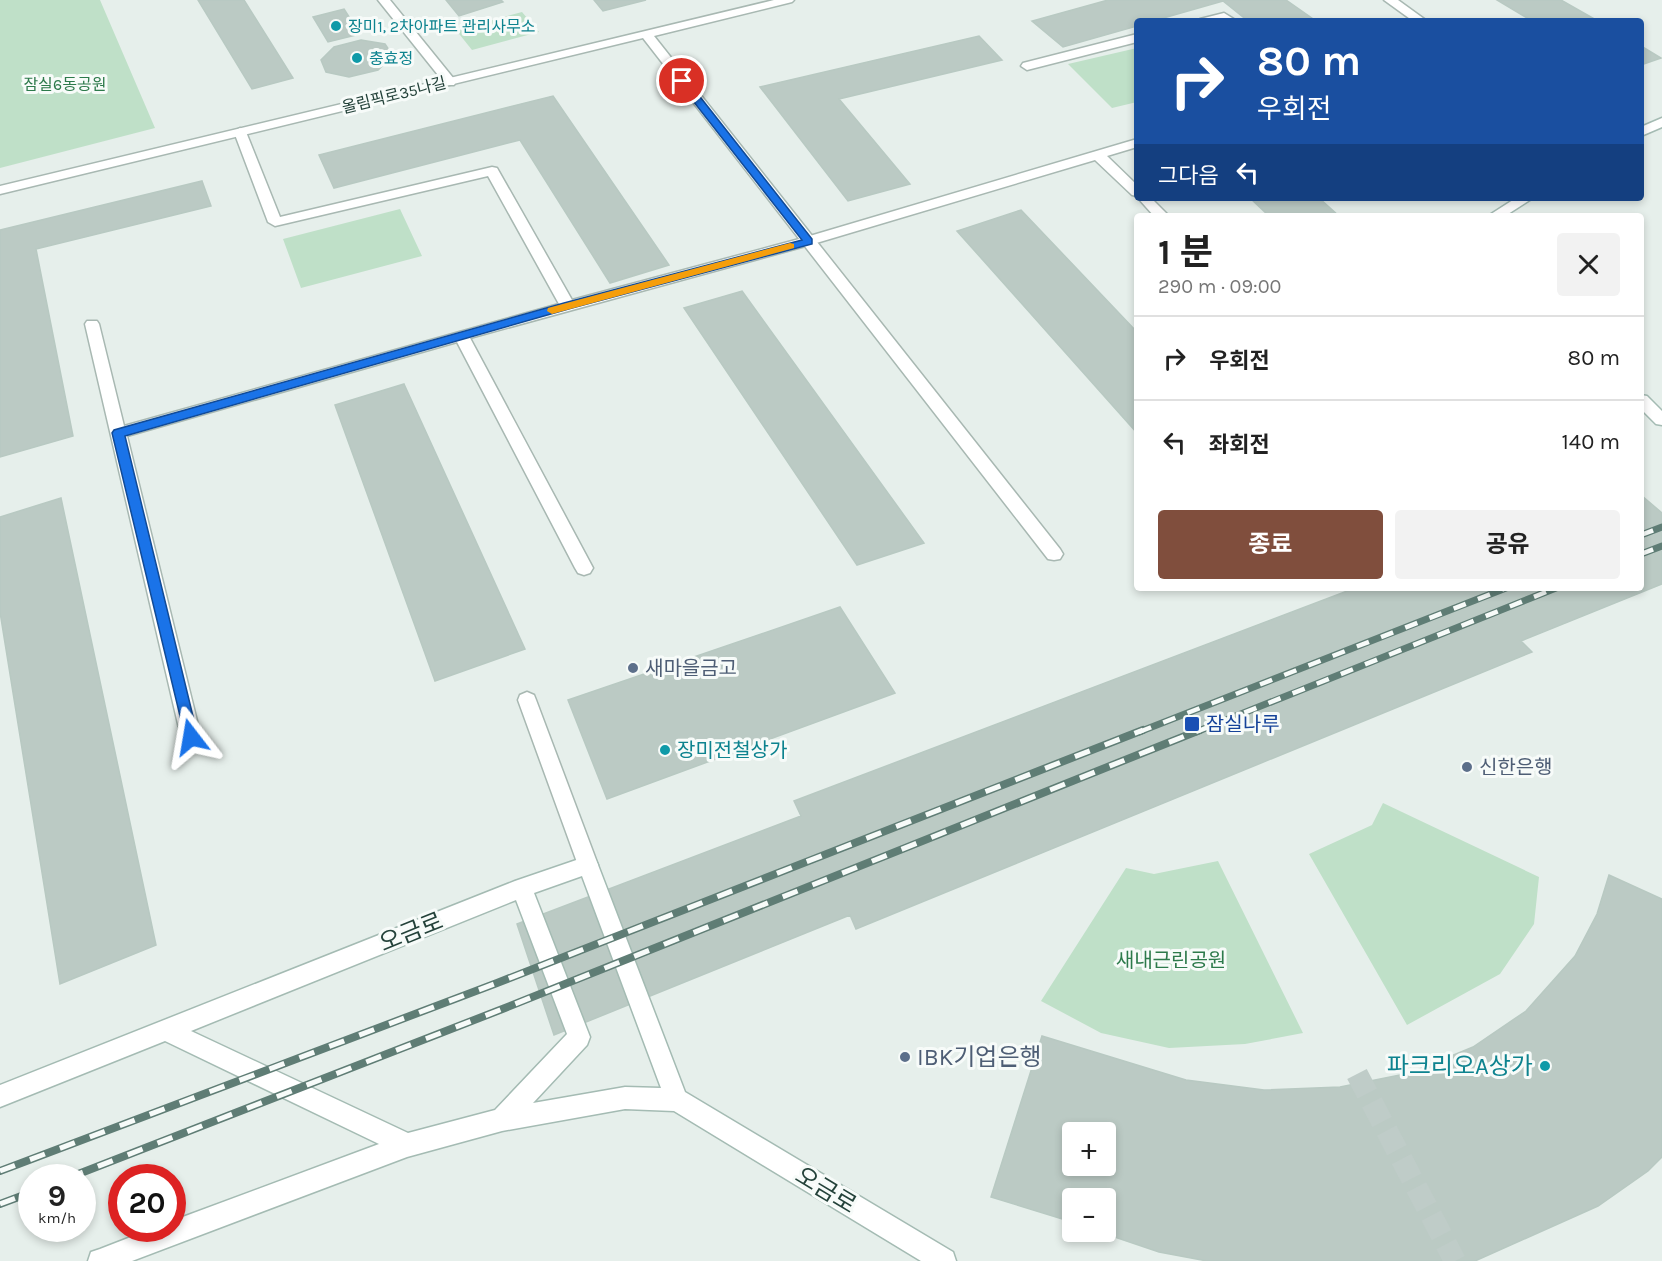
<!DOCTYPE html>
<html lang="ko">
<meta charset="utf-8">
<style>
:root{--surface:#fff;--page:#f2f2f2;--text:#222;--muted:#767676;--line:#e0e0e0;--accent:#804e3d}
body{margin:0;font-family:Karla,"Noto Sans KR",sans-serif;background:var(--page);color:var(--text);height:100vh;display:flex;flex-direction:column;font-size:22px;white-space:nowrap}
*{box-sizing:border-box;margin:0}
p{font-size:20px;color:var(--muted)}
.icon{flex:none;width:33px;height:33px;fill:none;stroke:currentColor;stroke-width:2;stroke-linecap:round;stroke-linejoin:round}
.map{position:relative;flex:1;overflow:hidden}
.sheet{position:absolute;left:1134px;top:213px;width:510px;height:378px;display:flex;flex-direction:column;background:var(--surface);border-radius:6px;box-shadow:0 3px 9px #0003}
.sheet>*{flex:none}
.banner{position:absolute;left:1134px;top:18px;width:510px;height:183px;border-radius:6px;box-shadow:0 3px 9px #0003;background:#1a4fa0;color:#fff;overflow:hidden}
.buttons{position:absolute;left:1062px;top:1122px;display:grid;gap:12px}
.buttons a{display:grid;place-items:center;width:54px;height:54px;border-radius:6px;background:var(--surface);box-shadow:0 3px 9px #0003;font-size:30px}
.speed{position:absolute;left:18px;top:1164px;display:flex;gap:12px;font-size:30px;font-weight:700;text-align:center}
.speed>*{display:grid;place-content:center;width:78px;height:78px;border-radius:50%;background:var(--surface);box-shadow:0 3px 9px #0003;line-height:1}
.speed small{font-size:15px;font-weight:400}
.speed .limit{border:9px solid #d22;background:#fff;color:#111}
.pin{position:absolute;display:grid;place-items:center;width:51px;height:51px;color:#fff;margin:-26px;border:3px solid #fff;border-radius:50%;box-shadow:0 2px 6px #0007}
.me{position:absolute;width:66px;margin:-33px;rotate:346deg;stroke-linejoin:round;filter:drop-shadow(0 0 4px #0008)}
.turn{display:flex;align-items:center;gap:21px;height:126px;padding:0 24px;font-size:27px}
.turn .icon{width:78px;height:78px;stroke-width:2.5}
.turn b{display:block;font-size:42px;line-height:51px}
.then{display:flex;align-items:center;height:57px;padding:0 24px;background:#0003;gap:12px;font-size:22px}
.round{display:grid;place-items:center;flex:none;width:63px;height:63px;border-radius:6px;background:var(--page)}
.overview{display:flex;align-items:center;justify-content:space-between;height:102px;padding:0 24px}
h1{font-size:36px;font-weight:700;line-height:45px}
.button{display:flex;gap:12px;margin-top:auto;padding:12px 24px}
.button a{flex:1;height:69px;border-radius:6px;background:var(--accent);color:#fff;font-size:24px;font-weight:700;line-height:69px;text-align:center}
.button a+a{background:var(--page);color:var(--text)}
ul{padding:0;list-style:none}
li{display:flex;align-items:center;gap:18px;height:84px;padding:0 24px;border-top:2px solid var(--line)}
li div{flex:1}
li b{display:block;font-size:22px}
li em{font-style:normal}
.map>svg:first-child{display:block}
.green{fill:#bfe0c8}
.building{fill:#bbcac4;stroke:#b8c9c2;stroke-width:1.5;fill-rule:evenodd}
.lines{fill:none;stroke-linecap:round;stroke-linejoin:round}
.pedestrian-tunnel{stroke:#bfccc8;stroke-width:22;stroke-dasharray:22 10;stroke-linecap:butt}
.service-casing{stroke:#a8b8b2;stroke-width:3}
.minor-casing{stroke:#a8b8b2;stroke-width:3}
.secondary-casing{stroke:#a4bbb3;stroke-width:3}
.service{fill:#fff;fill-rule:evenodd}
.minor{fill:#fff;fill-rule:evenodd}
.secondary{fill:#fff;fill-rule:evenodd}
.rail-far1-casing{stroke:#5f7d75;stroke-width:7}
.rail-casing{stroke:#5f7d75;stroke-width:8}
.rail-far1{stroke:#f7fbf9;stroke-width:4.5;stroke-dasharray:13;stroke-linecap:butt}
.rail{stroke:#f7fbf9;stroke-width:5;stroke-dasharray:16;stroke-linecap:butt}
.route{fill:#1a73e8;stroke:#114b97;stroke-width:1.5}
.slow{fill:#f59e0b}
.culture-dot{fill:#0f9aa8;stroke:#f7fbf9;stroke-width:2}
.service-dot{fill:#5c6f8a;stroke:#f7fbf9;stroke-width:2}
.transit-dot{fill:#1a4fb4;stroke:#f7fbf9;stroke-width:2}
.labels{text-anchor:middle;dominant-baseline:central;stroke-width:6;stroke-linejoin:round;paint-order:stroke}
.far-culture-label{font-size:16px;fill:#0d838f;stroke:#f7fbf9;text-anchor:start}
.far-park-label{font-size:16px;fill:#2d7a4b;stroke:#f7fbf9}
.far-street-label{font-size:16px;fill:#24423a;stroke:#f7fbf9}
.service-label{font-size:20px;fill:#4e5e75;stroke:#f7fbf9;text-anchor:start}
.transit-label{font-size:20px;fill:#164399;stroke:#f7fbf9;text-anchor:start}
.culture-label{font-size:20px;fill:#0d838f;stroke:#f7fbf9;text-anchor:start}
.park-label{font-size:20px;fill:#2d7a4b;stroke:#f7fbf9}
.near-street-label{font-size:24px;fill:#24423a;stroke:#f7fbf9}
.near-service-label{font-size:24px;fill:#4e5e75;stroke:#f7fbf9;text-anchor:start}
.near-culture-label{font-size:24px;fill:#0d838f;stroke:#f7fbf9;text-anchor:end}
</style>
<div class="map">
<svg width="1662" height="1261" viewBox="0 0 1662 1261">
<rect width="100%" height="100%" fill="#e6efeb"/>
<path class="green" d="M0,0H100L155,128L0,168Z
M522,12L539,32L472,50L456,30Z
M1137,48V102L1112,108L1068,64Z
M400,209L422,256L301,288L283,239Z
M1383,803L1539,877L1534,924L1500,974L1407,1025L1309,854L1372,825Z
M1218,861L1303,1033L1245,1044L1169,1048L1101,1033L1041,1001L1126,868L1154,874Z"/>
<path class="building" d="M198,0H244L293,78L252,89Z
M446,0H501L503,2L459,16Z
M594,0H646L603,11Z
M1108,0H1286L1316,21H1248L1223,1L1153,21H1137V26L1063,47L1032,21Z
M1497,0H1561L1598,21H1532Z
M344,9L360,34L328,42L313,17Z
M979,36L1002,60L839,99L910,184L848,201L760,87Z
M361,40L385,44L393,56L378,70L349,77L326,72L321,60L334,47Z
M1641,46L1661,58L1641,65Z
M553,96L669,265L610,283L520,140L334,188L319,155Z
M202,181L211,206L36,249L73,436L0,457V230Z
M1250,198H1319L1339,216H1269Z
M1021,210L1137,332V433L957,231Z
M742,291L924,543L857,565L684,308Z
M404,384L525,649L435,681L335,405Z
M1641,495L1662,513V584L1521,641L1532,652L856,929L850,915L554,1035L517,924L801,816L794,801L1355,588H1641Z
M61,498L156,945L60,984L0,612V517Z
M840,607L895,693L607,799L568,700Z
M1609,875L1662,899V1157L1648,1171L1598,1206L1475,1261H1207L1159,1252L1100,1232H1106V1198H1072V1222L991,1197L1042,1036L1186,1080L1264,1090L1340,1087L1410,1073L1473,1047L1526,1011L1575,956L1597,914ZM1072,1132H1106V1166H1072Z"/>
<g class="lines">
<path class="pedestrian-tunnel" d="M1357,1074L1455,1261"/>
<defs>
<path id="service" d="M378,0H390L454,79L456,82L454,85H446Z
M1384,0H1398L1427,21H1413Z
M1224,13L1237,21H1198L1200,19Z
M1137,34V42L1027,70L1021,66L1023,63Z
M240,128L246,132L280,217L492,167L497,168L572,300L803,238L1137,139V147L1107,156L1137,185V196L1132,195L1095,160L813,244L470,338L593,568L590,573L584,575L578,573L575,568L457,342L127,436L201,737L198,743L191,745L184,743L181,737L85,324L87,321H97L99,324L124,426L559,304L488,176L275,226L268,222L234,132Z
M1137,197L1151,198L1169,216H1154Z
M527,692L534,695L536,700L598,865L595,871L588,874L581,871L578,865L518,700L520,695Z"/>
<path id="minor" d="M774,0H794L792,2L654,36L1060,549L1063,554L1060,559L1054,560L1048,559L643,38L0,194V186Z"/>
<path id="secondary" d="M1662,118V127L1641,136V127Z
M1516,198H1533L1505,216H1488Z
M1641,395L1647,396L1662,411V425L1656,424L1641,409Z
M588,856L595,859L598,865L685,1092L953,1252L956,1261H921L674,1111L625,1109L502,1131L407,1157L132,1261H88L91,1252L100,1249L154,1228H172V1221L379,1144L165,1041L0,1107V1085L515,881ZM582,876L661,1088L625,1087L533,1103L587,1045L590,1037L534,893ZM516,900L567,1034L495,1110L408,1133L191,1031Z"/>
</defs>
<use href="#service" class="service-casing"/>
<use href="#minor" class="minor-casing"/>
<use href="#secondary" class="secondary-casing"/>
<use href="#service" class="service"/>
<use href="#minor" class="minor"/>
<use href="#secondary" class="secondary"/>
<defs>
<path id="rail-far1" d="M1641,535L1662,527
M1641,554L1662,546
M1139,732L1506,588
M1196,732L1556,588"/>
<path id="rail" d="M0,1171L497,983L1143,730
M68,1178L505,1008L1200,730
M0,1204L32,1192"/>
</defs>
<use href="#rail-far1" class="rail-far1-casing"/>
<use href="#rail" class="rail-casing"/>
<use href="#rail-far1" class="rail-far1"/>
<use href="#rail" class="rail"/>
</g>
<path class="route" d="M682,78L686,79L812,239V244L572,308L125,436L198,737L196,741H186L112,433L114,430L564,303L802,240L679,83V79Z"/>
<path class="slow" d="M790,243L794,244V248L552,314L547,311L548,308Z"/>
<g class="culture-dot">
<circle cx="336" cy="26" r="6"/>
<circle cx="357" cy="58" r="6"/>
<circle cx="665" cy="750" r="6"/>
<circle cx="1545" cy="1066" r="6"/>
</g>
<g class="service-dot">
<circle cx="633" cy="668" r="6"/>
<circle cx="1467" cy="767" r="6"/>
<circle cx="905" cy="1057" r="6"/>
</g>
<rect class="transit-dot" x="1184" y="716" width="16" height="16" rx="3"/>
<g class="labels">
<g class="far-culture-label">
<text x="348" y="26">장미1, 2차아파트 관리사무소</text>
<text x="369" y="58">충효정</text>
</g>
<g class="far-park-label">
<text x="65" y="84">잠실6동공원</text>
</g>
<g class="far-street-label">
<text transform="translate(394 95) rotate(-14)">올림픽로35나길</text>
</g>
<g class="service-label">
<text x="645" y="668">새마을금고</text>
<text x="1479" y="767">신한은행</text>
</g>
<g class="transit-label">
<text x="1206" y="724">잠실나루</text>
</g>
<g class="culture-label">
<text x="677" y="750">장미전철상가</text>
</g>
<g class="park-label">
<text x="1171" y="960">새내근린공원</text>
</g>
<g class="near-street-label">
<text transform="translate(411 932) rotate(-22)">오금로</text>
<text transform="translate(826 1190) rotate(31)">오금로</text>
</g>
<g class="near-service-label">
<text x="917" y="1057">IBK기업은행</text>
</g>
<g class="near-culture-label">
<text x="1533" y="1066">파크리오A상가</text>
</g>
</g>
</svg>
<div class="buttons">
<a>+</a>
<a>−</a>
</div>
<div class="speed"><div>9<small>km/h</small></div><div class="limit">20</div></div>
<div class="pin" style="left:682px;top:81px;background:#d93025"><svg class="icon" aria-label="arrive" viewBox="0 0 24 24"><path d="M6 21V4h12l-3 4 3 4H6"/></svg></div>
<svg class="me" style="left:191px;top:737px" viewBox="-20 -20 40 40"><path d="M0-17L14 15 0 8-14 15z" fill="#1a73e8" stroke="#fff" stroke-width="4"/></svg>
<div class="banner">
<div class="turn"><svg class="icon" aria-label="right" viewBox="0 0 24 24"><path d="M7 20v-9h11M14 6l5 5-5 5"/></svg><div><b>80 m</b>우회전</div></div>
<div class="then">그다음<svg class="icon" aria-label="left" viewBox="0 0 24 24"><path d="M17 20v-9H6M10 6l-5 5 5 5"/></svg></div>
</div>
<section class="sheet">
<div class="overview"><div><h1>1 분</h1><p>290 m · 09:00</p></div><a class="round"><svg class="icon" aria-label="close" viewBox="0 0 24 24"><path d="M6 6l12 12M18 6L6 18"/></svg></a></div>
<ul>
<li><svg class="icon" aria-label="right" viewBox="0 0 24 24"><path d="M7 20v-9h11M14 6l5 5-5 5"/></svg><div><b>우회전</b></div><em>80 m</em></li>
<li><svg class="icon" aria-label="left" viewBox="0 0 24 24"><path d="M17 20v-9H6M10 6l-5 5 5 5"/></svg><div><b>좌회전</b></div><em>140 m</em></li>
</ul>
<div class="button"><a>종료</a><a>공유</a></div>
</section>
</div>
